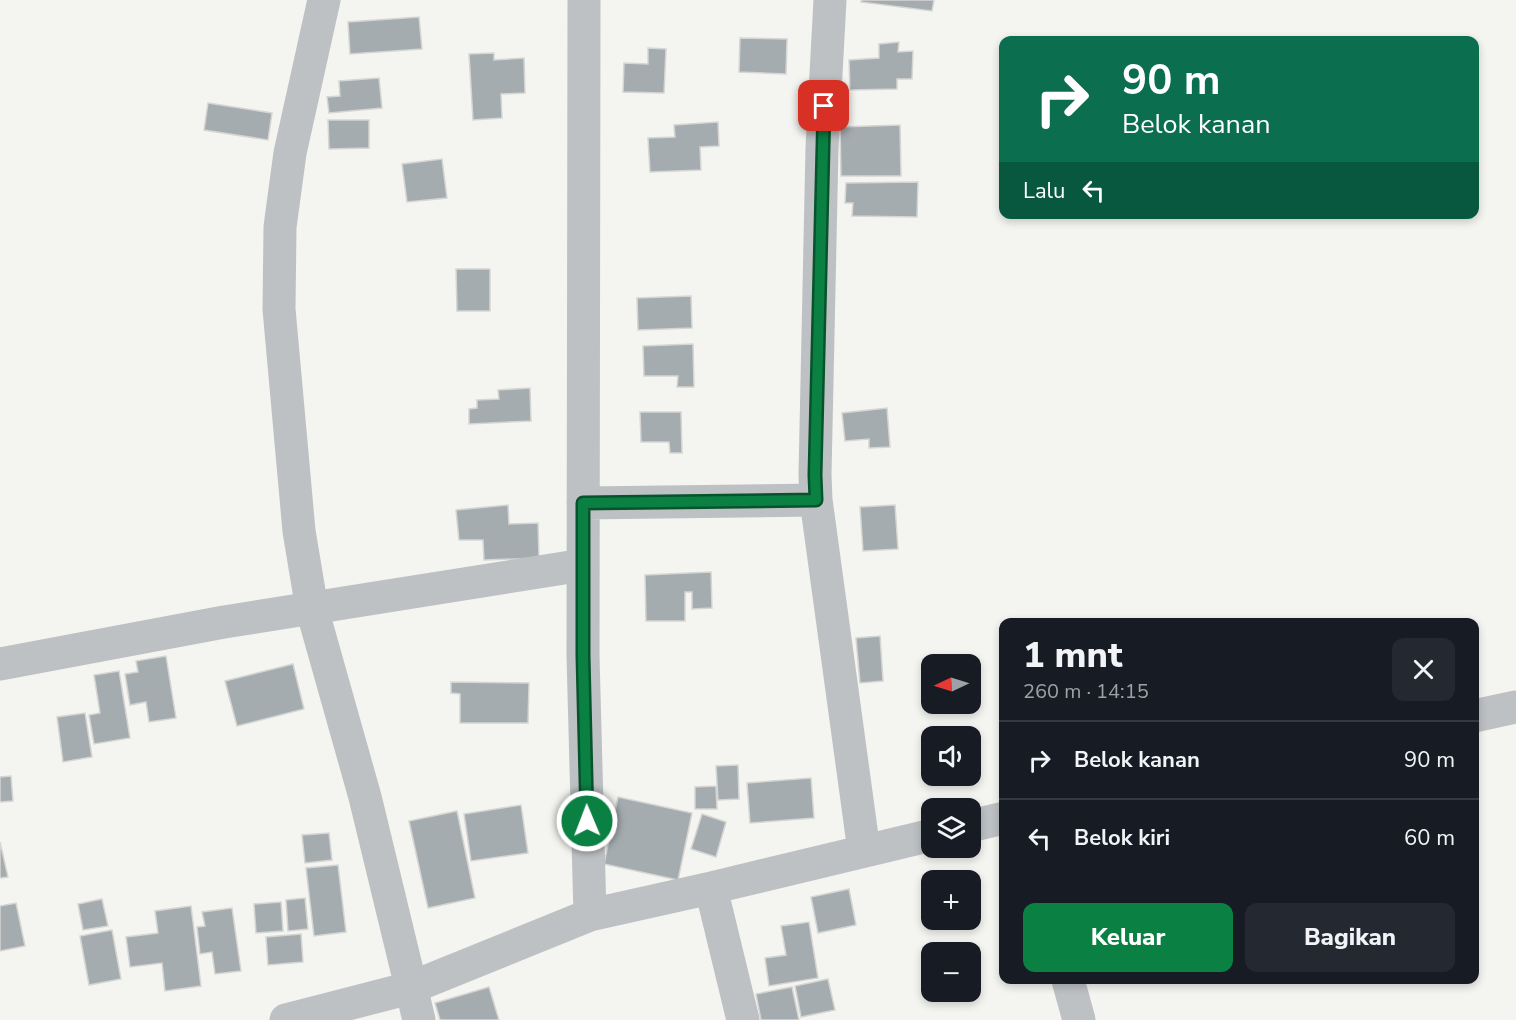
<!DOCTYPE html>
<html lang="id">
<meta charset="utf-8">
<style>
:root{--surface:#171b24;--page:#242831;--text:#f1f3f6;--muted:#9ea1a6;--line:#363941;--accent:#0b8043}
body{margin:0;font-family:"Nunito Sans",sans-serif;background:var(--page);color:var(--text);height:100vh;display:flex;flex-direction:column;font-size:22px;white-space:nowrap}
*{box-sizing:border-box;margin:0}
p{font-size:20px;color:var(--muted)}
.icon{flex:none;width:33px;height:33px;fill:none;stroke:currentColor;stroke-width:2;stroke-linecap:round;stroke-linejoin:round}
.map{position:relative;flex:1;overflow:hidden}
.drawer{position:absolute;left:999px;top:618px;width:480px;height:366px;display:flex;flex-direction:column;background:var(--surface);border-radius:12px;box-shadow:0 3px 9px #0003}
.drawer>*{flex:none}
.top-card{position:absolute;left:999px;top:36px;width:480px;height:183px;border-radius:12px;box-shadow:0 3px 9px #0003;background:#0b6e4f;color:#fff;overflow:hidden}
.needle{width:39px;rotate:266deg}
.buttons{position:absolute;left:921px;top:654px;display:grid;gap:12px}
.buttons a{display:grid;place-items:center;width:60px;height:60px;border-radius:12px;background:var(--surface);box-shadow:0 3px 9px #0003;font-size:30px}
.pin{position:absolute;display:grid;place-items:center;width:51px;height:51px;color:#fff;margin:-26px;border-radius:12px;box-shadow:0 3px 9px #0006}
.me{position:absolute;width:66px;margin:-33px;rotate:359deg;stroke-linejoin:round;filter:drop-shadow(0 0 4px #0008)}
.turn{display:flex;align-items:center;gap:21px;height:126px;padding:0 24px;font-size:27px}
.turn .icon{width:78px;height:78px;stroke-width:2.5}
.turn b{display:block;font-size:42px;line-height:51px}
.then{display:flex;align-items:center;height:57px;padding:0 24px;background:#0003;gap:12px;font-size:22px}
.round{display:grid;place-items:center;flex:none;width:63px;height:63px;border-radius:12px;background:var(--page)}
.overview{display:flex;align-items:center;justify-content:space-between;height:102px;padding:0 24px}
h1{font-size:36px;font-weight:800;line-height:45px}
.action{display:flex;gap:12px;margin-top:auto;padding:12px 24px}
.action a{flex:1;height:69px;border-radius:12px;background:var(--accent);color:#fff;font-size:24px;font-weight:800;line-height:69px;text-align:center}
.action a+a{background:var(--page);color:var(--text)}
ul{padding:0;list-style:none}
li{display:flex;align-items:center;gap:18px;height:78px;padding:0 24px;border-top:2px solid var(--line)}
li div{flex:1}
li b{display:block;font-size:22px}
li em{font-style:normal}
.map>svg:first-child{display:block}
.building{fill:#a5acaf;stroke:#d5d5d3;stroke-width:1.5}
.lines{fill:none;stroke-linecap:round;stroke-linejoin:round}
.minor{stroke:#bec1c3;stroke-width:33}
.route-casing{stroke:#07532c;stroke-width:15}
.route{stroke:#0b8043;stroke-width:10}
</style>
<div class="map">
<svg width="1516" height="1020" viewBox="0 0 1516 1020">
<rect width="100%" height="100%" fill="#f4f4f0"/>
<path class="building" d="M862,0H934L932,11L861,2Z
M419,17L422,49L350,54L348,22Z
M740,38L787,39L786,74L739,72Z
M899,42L898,52L913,51L912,79H897V89L850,90L849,60L879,58V44Z
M648,48L666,49L664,93L623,92L624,63L648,64Z
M494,53V60L524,58L525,93L501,94L502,118L473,120L469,54Z
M379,78L382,108L329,113L327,97L340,96L339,81Z
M208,103L272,113L268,140L204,130Z
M328,120H369V148L329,149Z
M718,122L719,146L700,147L701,170L650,172L648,138L675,137L674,125Z
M900,125L901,176H841L840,127Z
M442,159L447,198L407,202L402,164Z
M918,182L917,217L852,216L853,203H845L846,183Z
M456,269H490V311H457Z
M691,296L692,328L638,330L637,298Z
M693,344L694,387H677L678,376H644L643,346Z
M530,388L531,421L469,424V409L477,408V400L499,399L498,390Z
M887,408L890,447L869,448V439L845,441L842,413Z
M640,412H681L682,453H670L669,442H641Z
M508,505L509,524L538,523L539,558L484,560L483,540H459L456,510Z
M895,505L898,549L863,551L860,507Z
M711,572L712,608L692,609V592H685V621H646L645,575Z
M880,636L883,681L860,683L856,638Z
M166,656L176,718L149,722L146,702L130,705L125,674L138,672L136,661Z
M293,664L304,709L237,726L225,681Z
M119,671L130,738L94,744L89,715L100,713L94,675Z
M451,682L529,683L528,723H460V694L451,693Z
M85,713L92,757L63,762L57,717Z
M738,765L739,799L718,800L716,766Z
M11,776L13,801L0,802V777Z
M811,778L814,818L750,823L747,783Z
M716,786L717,809H695V787Z
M618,797L692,813L678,880L604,864Z
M521,805L528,853L471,861L464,814Z
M457,811L475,898L428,908L409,821Z
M702,814L726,822L716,857L691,849Z
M329,833L332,860L305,863L302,835Z
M0,842L8,877L0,878Z
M338,865L346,932L314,936L306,868Z
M849,889L856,925L818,933L811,897Z
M305,898L308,929L288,931L286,900Z
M102,899L108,926L83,930L78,904Z
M281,902L283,931L256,933L254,904Z
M16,903L25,946L0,951V906Z
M191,906L201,986L165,991L162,963L130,967L126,937L158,933L155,911Z
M232,908L241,971L215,974L212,952L200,954L197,927L205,926L202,912Z
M809,922L818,978L769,986L765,958L786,955L781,926Z
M112,930L121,979L89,985L80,936Z
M301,934L303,962L268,965L266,937Z
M828,979L835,1010L801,1017L795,986Z
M489,987L499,1020H440L435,1003Z
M792,987L799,1020H761L756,994Z"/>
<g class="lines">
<path class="minor" d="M324,0L290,153L280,227L279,309L299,531L312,609L365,797L419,1020
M816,500L864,851
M583,503L816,500L815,475L822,148L830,0
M0,664L224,622L583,565
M1474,716L1516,707
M970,826L1004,818
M711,888L743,1020
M590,915L711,888L932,835
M1068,980L1079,1020
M286,1020L410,988L590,915L583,656L584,0"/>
</g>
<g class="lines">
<defs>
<path id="route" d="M587,821L583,656V503L816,500L815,475L824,106"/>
</defs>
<use href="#route" class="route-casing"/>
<use href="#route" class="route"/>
</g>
</svg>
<div class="buttons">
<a><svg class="needle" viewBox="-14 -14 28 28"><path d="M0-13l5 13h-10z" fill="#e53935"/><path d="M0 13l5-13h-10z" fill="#9ea1a6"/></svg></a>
<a><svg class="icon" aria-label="sound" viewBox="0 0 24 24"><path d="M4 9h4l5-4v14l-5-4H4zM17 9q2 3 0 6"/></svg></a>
<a><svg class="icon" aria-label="layers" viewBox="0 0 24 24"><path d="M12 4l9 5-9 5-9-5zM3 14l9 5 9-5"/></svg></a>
<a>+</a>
<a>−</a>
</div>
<div class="pin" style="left:824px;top:106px;background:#d93025"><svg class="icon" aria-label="arrive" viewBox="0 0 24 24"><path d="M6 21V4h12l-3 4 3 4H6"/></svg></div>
<svg class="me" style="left:587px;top:821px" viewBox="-20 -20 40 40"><circle r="17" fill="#0b8043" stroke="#fff" stroke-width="3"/><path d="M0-11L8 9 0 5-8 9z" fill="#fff"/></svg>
<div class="top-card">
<div class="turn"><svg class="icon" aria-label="right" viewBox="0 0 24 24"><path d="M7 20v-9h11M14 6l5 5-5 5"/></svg><div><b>90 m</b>Belok kanan</div></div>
<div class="then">Lalu<svg class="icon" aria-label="left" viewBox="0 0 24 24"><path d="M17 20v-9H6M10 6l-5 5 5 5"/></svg></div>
</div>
<section class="drawer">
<div class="overview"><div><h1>1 mnt</h1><p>260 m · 14:15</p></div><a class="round"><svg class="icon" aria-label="close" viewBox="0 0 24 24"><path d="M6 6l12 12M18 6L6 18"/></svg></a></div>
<ul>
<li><svg class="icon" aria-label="right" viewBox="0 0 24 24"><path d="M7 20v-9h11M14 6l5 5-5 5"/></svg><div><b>Belok kanan</b></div><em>90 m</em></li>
<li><svg class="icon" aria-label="left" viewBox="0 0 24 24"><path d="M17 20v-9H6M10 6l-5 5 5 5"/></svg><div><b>Belok kiri</b></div><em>60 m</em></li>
</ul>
<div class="action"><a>Keluar</a><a>Bagikan</a></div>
</section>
</div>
